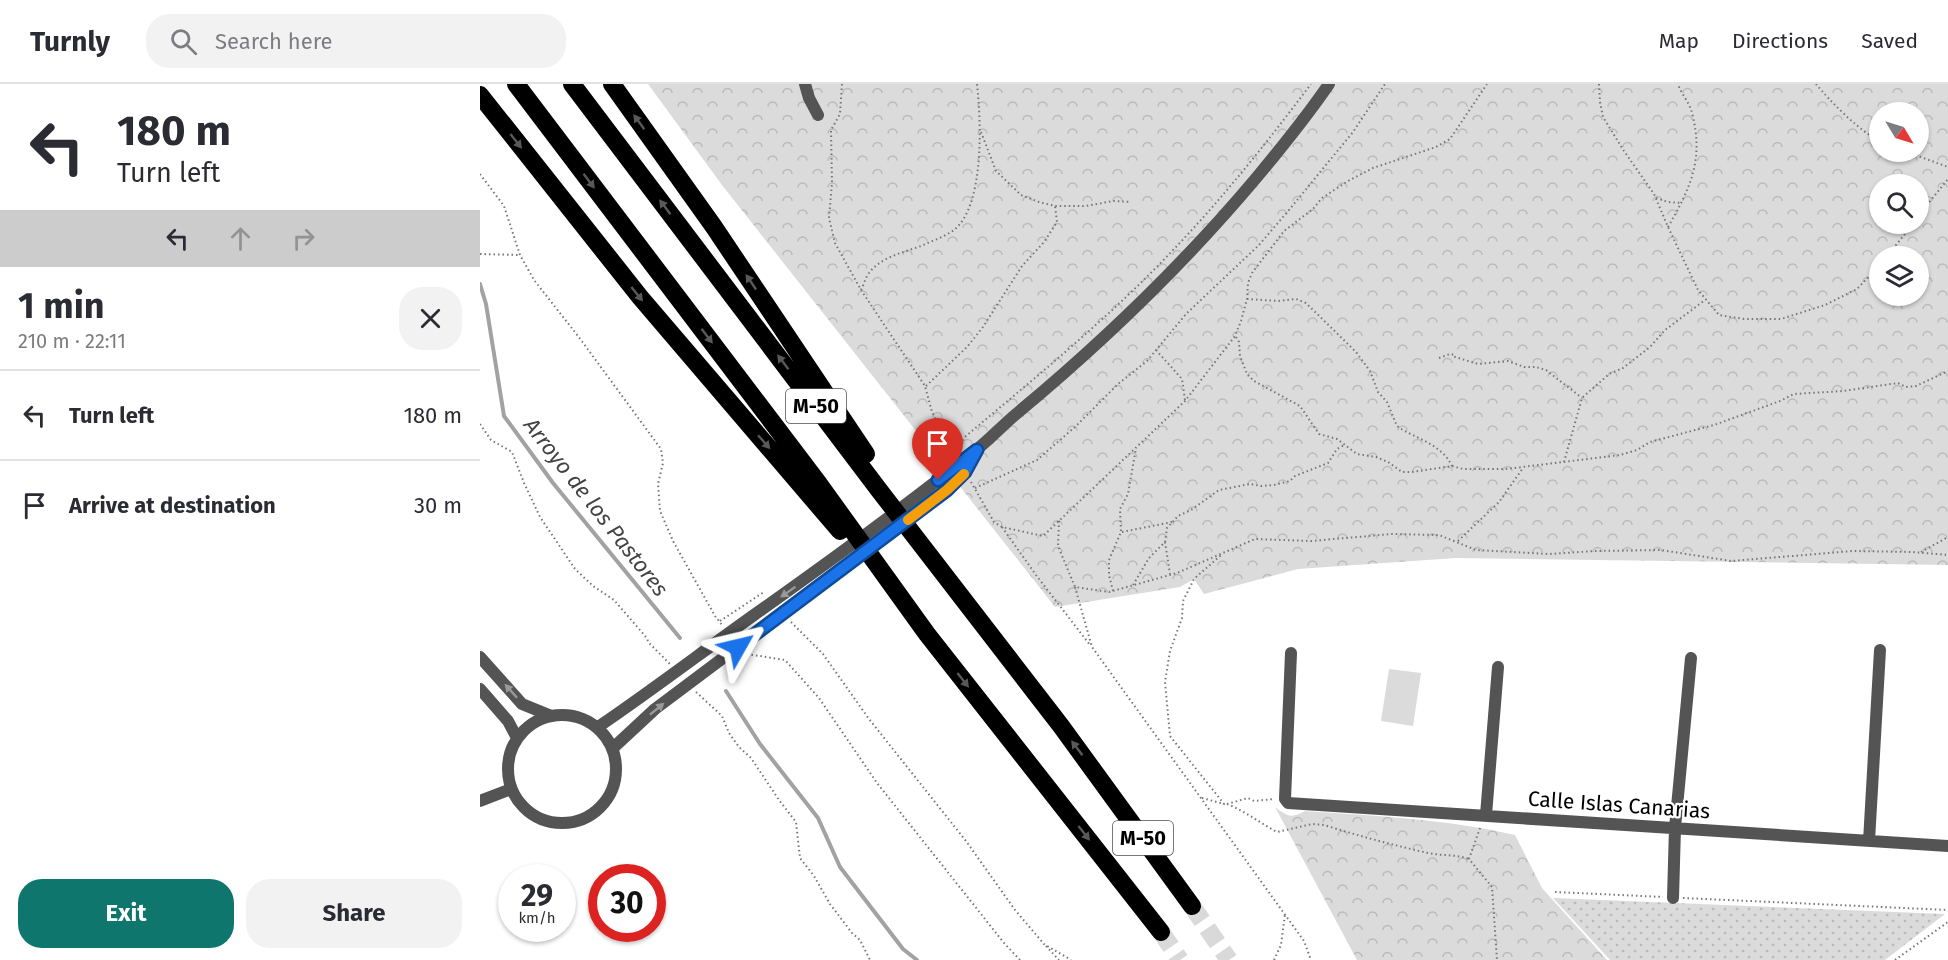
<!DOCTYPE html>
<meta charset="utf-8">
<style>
:root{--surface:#fff;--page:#f2f2f3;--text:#2b2b33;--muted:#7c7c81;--line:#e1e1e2;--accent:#0f766e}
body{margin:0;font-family:"Fira Sans",sans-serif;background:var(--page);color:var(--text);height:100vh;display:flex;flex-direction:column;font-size:22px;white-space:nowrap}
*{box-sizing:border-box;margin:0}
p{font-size:20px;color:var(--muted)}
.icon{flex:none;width:33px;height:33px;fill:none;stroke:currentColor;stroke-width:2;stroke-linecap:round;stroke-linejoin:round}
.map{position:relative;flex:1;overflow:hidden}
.sheet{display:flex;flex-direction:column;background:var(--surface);width:480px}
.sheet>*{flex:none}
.banner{background:#fff;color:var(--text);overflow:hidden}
.needle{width:39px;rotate:128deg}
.tools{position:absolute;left:1389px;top:18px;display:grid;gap:12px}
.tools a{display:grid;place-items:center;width:60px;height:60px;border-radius:50%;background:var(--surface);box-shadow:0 2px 4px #0004;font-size:30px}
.speed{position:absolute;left:18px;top:780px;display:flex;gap:12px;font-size:30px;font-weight:700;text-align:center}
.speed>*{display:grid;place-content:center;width:78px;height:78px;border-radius:50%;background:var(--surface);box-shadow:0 2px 4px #0004;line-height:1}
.speed small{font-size:15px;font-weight:400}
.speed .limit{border:9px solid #d22;background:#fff;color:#111}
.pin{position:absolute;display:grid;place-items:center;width:51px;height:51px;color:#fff;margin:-62px -26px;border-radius:50% 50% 50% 0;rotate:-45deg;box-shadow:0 0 6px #0007}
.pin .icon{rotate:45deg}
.me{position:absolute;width:66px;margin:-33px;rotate:53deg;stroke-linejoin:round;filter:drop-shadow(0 0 4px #0008)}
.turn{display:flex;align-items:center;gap:21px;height:126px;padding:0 18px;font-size:27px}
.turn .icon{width:78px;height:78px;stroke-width:2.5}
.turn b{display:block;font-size:42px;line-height:51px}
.lanes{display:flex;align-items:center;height:57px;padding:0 18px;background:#0003;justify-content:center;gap:30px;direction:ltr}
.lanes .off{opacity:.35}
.round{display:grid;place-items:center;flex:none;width:63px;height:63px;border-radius:24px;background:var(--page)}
.headline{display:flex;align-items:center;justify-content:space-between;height:102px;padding:0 18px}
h1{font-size:36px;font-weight:700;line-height:45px}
.action{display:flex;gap:12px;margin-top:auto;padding:12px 18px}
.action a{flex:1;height:69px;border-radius:24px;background:var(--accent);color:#fff;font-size:24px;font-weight:700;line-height:69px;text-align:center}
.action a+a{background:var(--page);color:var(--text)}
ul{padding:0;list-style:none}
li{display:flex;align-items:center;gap:18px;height:90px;padding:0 18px;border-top:2px solid var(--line)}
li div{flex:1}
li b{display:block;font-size:22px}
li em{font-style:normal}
header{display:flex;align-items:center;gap:36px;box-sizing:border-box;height:84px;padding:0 30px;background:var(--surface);border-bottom:2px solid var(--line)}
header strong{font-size:28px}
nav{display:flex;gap:33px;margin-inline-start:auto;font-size:21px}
.search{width:420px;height:54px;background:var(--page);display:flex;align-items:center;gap:15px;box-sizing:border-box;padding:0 21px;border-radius:24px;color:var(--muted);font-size:22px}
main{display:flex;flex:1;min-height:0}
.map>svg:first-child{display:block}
.forest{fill:url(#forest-crowns);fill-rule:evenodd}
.park{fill:#dbdbdb}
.garden{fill:url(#garden-dots)}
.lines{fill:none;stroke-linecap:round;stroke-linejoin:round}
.stream{stroke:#a2a2a2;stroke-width:4}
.highway-tunnel{stroke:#d9d9d9;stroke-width:18;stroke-dasharray:18 9;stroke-linecap:butt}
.path{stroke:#767676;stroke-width:2;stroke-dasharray:1.5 3;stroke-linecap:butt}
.minor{stroke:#545454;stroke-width:12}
.highway{stroke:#000;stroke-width:18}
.oneway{fill:#595959}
.oneway2{fill:#989898}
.route-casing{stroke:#114b97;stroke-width:15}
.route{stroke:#1a73e8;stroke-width:10}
.slow{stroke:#f59e0b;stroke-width:10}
.labels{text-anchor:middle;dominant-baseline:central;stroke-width:4.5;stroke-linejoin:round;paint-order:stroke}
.shield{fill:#fff;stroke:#4c4c4c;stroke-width:1.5}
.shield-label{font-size:20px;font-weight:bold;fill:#000}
.street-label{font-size:21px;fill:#000;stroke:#fff}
.water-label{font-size:22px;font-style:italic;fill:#434343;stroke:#fff}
</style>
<header>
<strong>Turnly</strong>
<div class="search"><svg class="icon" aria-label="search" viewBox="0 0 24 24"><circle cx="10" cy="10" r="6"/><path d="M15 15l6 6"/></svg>Search here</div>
<nav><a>Map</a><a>Directions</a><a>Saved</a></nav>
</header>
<main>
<section class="sheet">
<div class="banner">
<div class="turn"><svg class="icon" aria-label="left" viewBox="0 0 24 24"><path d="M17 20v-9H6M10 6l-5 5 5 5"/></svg><div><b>180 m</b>Turn left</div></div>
<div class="lanes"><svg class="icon" aria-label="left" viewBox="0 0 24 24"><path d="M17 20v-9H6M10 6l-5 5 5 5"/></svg><svg class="icon off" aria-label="ahead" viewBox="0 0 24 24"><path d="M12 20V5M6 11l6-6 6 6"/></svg><svg class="icon off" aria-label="right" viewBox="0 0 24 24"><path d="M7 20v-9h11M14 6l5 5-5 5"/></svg></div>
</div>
<div class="headline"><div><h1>1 min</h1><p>210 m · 22:11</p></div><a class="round"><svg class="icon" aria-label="close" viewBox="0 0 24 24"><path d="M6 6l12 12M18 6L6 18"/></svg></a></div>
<ul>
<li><svg class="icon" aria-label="left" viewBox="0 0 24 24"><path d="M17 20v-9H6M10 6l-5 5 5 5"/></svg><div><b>Turn left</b></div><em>180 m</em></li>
<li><svg class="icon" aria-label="arrive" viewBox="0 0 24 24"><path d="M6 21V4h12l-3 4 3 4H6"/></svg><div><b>Arrive at destination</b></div><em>30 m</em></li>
</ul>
<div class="action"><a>Exit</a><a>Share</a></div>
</section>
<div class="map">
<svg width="1468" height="876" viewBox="0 0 1468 876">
<defs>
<pattern id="forest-crowns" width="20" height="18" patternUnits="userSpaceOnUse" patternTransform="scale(1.5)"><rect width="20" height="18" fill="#dbdbdb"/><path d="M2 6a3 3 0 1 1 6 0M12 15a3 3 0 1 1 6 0" fill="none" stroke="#bababa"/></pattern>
<pattern id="garden-dots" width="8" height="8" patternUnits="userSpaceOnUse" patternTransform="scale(1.5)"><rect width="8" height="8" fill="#dbdbdb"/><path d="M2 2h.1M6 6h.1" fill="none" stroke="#bababa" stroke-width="1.8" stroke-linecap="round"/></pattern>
</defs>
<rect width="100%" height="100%" fill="#fff"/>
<path class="forest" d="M168,0H1468V481L976,474L818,485L724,510L714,495L700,503L575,523L242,101ZM1400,28H1438V68H1400ZM1400,100H1438V140H1400ZM1400,172H1438V212H1400Z
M795,723C807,732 811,735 825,727C895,732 966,735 1035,751L1062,804L1127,876H877Z"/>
<path class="park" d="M909,585L941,589L933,642L901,637Z"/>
<path class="garden" d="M1073,814L1465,830L1405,876H1130Z"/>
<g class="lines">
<path class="stream" d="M0,200L6,220L24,332L73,399L200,554
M246,607L280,660L338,734L360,783L423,865L437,876"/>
<path class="highway-tunnel" d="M712,822L749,876
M681,848L700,876"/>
<path class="path" d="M362,0L360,30L351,46L352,99L349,134L355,159L381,206L445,302L452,328L474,370
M1119,0L1120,18L1123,33L1144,67L1174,110L1188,143L1218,206L1239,231L1264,235H1301L1345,221L1377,205L1400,181
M1336,0C1350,17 1380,48 1400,57
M501,48L516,87L541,111L559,118L575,122H606L633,117L651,118
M1427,68L1468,83
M0,90L24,122L40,171L54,196L98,252L181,365L183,379L178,400L180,427L193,457L235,532L242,541
M1176,114L1188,118L1202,119
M1438,132L1468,95
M1188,143C1211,103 1224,75 1212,29C1210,19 1201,10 1198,0
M0,170L39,171
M1407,172L1433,140
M381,206C384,201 385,194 389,189C401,173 422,169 441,162C452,157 464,153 474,146C505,121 501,36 497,0
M767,215L798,217L816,215L826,219L876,268L890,287L898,308L907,318L917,342C935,355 961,359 972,382
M756,253L759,258L760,272L767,290L774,297L820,322L839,350L857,355L877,370L896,373L908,378L922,388H932L972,382L983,385H1026L1140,371L1157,366L1170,358L1234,341L1300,317L1314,310L1363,307L1418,299L1426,303L1436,302L1468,287
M676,266L702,295L705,316
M959,274L970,270L975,271V273L998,280L1028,277L1044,283H1056L1066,286L1102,314
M446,302L487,263L503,243L542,182L564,158L577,138L575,122
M0,340L11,356L32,368L44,399L60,433L95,485L113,502L134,516L166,553L169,559L190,580
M474,367L486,352C557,292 630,233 693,166C743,114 788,57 831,0
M1084,378L1102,314L1129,290L1143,284L1170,263L1185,246L1225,216
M491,398L514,438L522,443L563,452L705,317L755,252L761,237L767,215L768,199L772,189L804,147L833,125L842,114L868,97L893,84L956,63L970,55L1007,0
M495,404L557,376L595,343L638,300L667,277L706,230L779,161L809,126L873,48L905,0
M579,437L578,462L595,503L629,508L697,489L775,455L831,457L912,450L959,451L996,466L1069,470L1115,467L1181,466L1251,477L1373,467L1432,468L1468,471
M522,443L556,491L610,561
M642,448L692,438
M978,457L1019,418L1043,384
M685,458L690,490
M1441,468L1468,453
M653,501L669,474L685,458L687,444L698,432L711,426L739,406L770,400L781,402L794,401L810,397L815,392L848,379L857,365L864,361
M595,503L612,563L824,857L831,876
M633,507L629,491V476L641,448L640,425L648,410L656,364
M240,537L284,508
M311,538L343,570L389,635L486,757L535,826L564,860L591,876
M267,570L305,576L339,614L397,699L524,859L540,876
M216,608L242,632L249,649L259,663L271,674L299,716L316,738L320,774L334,792L350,820L372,849L380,856L390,876
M722,714L744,720L690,652L685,598L690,567L702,534L703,517L714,495L741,471
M747,720C765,727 780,739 797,748L832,740L844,741C879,752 913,761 948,769C962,772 975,770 989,775
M747,720L768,714L774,717L794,715
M1000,744L989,775L1012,803L1017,876
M1075,808L1183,813
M1203,814L1468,826
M566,862L579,876
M794,876L801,861L805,830
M1415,876L1468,838"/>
<path class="minor" d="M325,0L329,14L338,31
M811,569L805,715L808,719L1468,762
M0,573L42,620L69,631
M0,605L28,637L37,654
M28 685a54 54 0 1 1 108 0a54 54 0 1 1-108 0Z
M118,643C171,607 222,568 274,531C349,478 423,424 495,367C509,356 522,342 535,331C623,258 704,180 777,93C802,63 827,32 849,0
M133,664L175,625L467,406L485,389L495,370
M0,717L31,705
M1006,731L1018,583
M1389,757L1400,566
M1193,814L1195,744L1211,574"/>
<path class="highway" d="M36,0L339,400L447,550L681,848
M92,0L399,406L581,642L712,822
M132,0L234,143L386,370
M0,11L160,213L360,447"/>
</g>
<defs><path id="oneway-solid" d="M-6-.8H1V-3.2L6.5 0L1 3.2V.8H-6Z" transform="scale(1.5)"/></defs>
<g class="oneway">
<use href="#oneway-solid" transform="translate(159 38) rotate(-126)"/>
<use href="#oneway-solid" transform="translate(36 57) rotate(52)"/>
<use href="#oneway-solid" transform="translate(109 97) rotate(53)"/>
<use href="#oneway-solid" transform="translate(185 123) rotate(-127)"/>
<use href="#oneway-solid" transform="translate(271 198) rotate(-124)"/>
<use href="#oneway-solid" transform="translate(157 210) rotate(51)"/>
<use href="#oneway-solid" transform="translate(227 252) rotate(53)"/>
<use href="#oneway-solid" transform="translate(303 278) rotate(-127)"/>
<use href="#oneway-solid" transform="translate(284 358) rotate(49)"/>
<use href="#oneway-solid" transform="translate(483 596) rotate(52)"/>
<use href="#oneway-solid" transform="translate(597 664) rotate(-127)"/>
<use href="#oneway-solid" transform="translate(604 749) rotate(52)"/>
</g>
<g class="oneway2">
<use href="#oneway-solid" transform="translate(308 508) rotate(145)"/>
<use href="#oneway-solid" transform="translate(31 607) rotate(-132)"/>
<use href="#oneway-solid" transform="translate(177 625) rotate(-39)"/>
</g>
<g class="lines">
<defs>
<path id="route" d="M258,563L467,406L485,388L497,366L458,396"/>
</defs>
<use href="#route" class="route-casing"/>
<use href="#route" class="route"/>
<path class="slow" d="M428,436L467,406L484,390"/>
</g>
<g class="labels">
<g class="shield">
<rect x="306" y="305" width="60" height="34" rx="4.5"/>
<rect x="633" y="737" width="60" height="34" rx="4.5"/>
</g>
<g class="shield-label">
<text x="336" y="322">M-50</text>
<text x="663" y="754">M-50</text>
</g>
<g class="street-label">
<text transform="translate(1139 721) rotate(4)">Calle Islas Canarias</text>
</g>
<g class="water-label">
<text transform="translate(116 423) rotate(52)">Arroyo de los Pastores</text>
</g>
</g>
</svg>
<div class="tools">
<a><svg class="needle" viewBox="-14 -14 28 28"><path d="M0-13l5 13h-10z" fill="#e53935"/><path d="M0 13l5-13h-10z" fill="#7c7c81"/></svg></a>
<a><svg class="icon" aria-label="search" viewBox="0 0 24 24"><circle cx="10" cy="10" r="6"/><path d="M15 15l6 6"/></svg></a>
<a><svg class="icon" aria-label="layers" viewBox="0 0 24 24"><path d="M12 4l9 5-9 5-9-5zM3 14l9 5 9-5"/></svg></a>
</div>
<div class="speed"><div>29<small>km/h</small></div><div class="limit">30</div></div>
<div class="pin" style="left:458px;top:396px;background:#d93025"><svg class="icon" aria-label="arrive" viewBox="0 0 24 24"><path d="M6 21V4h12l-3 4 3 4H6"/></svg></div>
<svg class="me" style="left:258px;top:563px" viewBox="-20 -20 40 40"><path d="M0-17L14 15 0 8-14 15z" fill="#1a73e8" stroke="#fff" stroke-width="4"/></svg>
</div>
</main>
